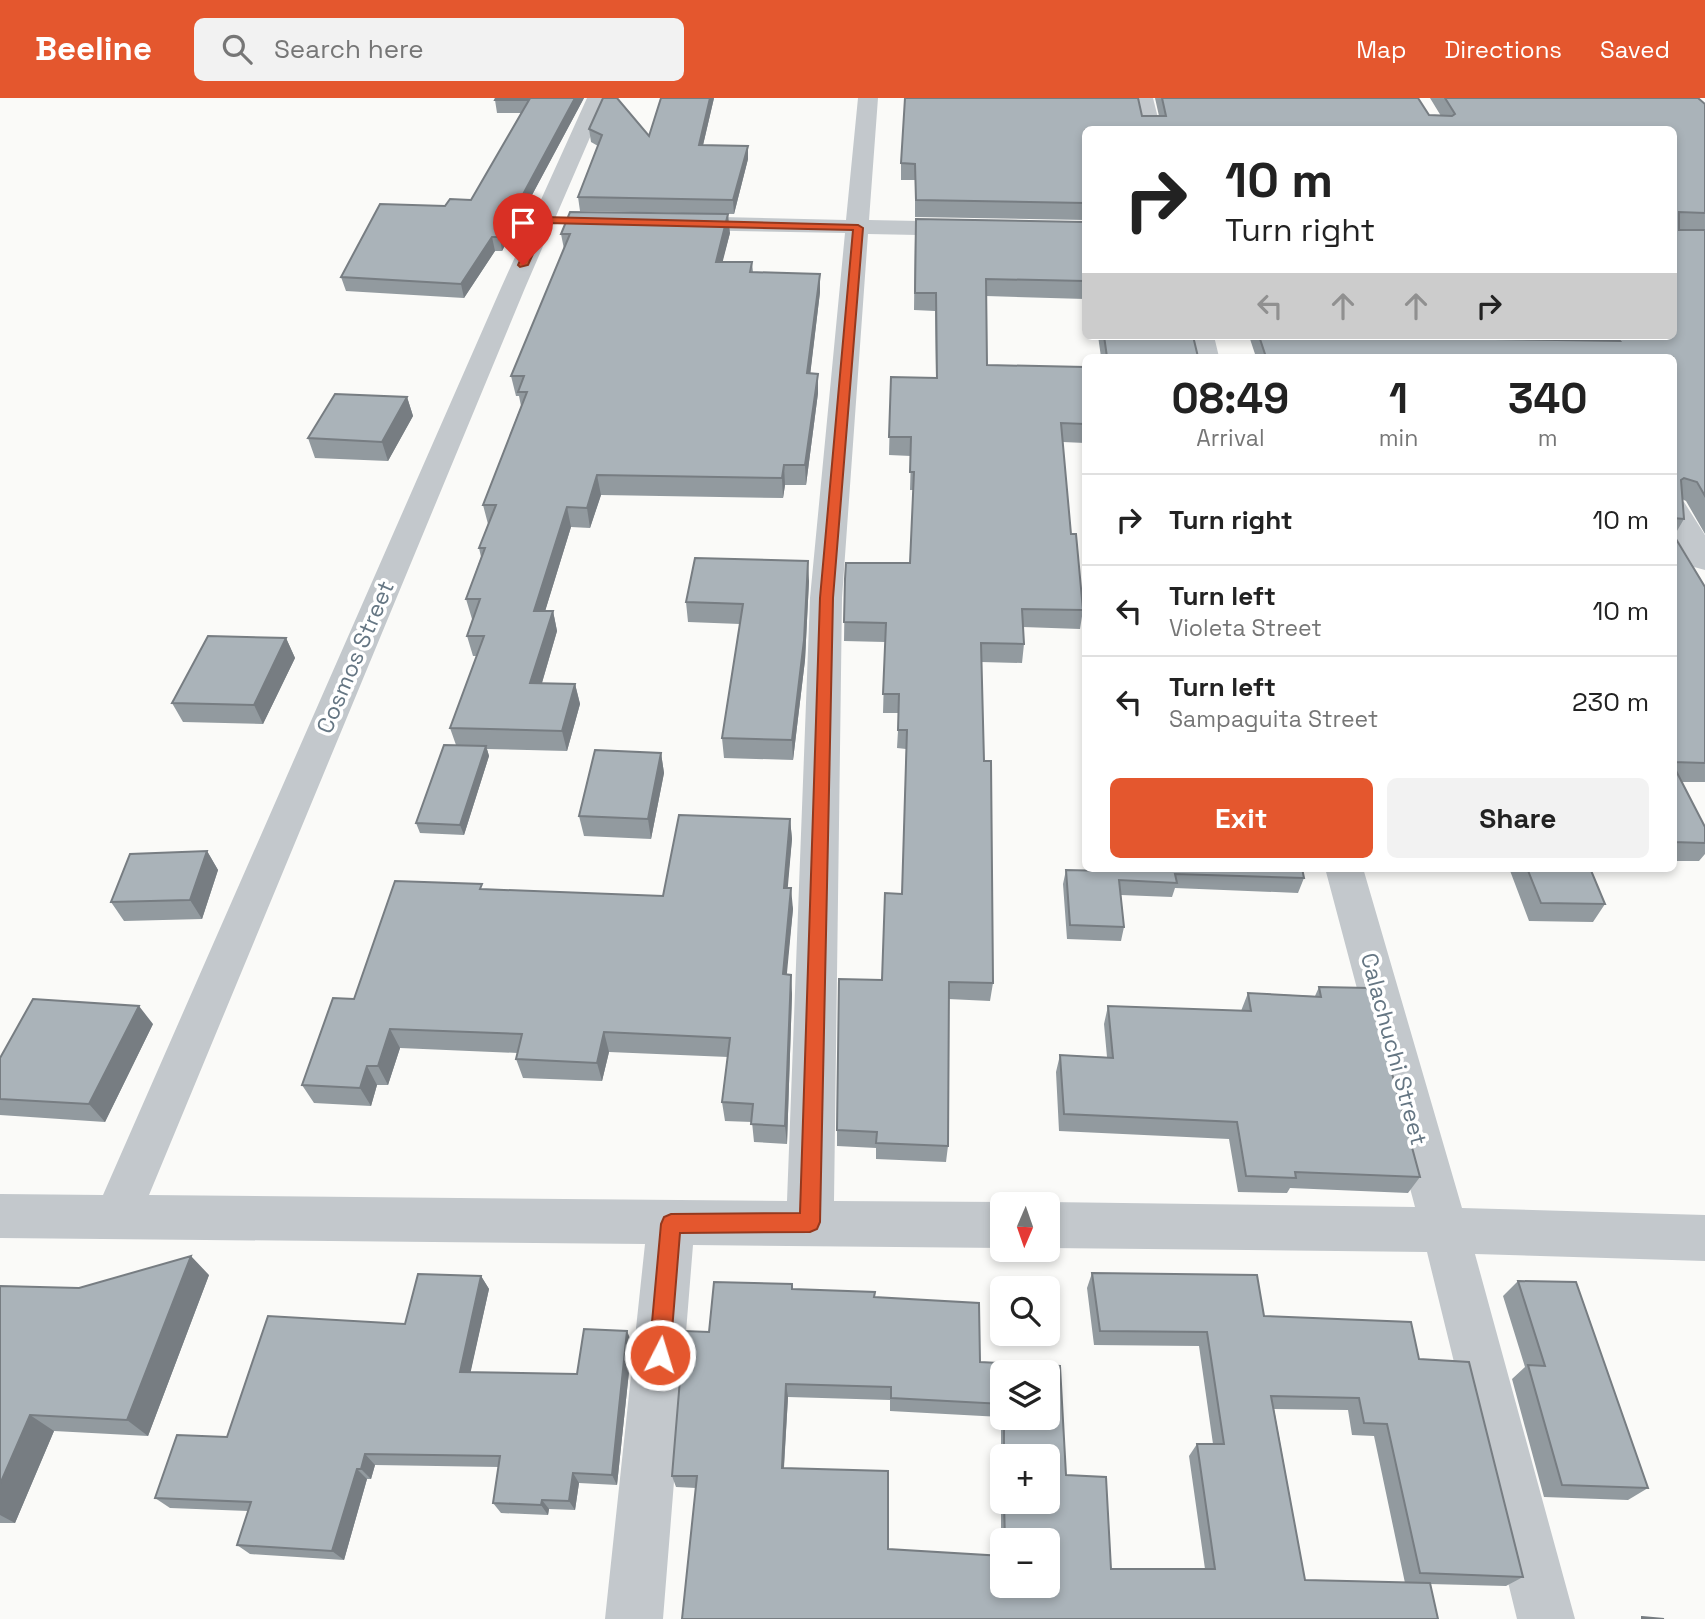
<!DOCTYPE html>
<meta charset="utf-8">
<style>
:root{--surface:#fff;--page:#f2f2f2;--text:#222;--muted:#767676;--line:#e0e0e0;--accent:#e4572e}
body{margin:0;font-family:"Space Grotesk",sans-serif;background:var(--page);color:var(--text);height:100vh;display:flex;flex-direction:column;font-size:26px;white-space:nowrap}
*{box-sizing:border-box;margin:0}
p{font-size:23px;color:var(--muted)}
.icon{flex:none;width:38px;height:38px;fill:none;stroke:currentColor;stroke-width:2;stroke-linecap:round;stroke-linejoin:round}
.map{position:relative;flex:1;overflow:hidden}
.drawer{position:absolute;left:1082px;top:256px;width:595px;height:518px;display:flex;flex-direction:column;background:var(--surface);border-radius:10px;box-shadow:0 4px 10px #0003}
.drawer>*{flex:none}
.top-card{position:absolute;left:1082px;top:28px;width:595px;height:214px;border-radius:10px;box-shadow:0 4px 10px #0003;background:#fff;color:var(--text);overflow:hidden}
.needle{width:46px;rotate:182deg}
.controls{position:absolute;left:990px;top:1094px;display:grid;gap:14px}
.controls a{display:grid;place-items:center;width:70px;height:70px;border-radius:10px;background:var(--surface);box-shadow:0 4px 10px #0003;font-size:35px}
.pin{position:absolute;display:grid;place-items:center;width:60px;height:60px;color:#fff;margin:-72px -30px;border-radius:50% 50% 50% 0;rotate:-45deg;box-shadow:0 0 7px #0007}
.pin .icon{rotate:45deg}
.me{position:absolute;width:77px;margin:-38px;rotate:5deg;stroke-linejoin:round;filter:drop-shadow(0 0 5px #0008)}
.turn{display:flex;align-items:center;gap:24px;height:147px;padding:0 28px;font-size:32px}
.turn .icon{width:91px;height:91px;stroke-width:2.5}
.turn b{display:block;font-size:49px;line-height:60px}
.lanes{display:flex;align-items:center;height:66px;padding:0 28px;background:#0003;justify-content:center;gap:35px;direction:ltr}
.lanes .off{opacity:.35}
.eta{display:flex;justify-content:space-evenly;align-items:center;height:119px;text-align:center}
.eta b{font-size:42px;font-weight:600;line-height:49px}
.cta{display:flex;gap:14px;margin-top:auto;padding:14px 28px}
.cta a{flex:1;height:80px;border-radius:10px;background:var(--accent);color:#fff;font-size:28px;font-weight:600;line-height:80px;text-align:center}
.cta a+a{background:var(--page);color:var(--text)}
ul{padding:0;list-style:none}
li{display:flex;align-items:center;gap:21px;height:91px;padding:0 28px;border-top:2px solid var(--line)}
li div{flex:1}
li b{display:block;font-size:26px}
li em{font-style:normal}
header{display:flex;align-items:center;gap:42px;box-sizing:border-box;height:98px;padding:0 35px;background:var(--accent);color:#fff}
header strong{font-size:33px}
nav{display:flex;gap:38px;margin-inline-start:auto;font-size:24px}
.search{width:490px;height:63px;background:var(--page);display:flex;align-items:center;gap:18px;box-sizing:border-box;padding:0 24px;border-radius:10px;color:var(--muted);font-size:26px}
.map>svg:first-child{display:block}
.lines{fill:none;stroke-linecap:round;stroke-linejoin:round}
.minor{fill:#c3c8cc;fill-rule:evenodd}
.wall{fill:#929a9f;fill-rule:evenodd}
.shaded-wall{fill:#777d82}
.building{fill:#aab3b9;stroke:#777d82;stroke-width:2;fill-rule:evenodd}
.route{fill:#e4572e;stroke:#94391e;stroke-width:2}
.labels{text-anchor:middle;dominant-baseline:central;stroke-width:7;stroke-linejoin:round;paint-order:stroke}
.street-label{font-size:23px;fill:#657683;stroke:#fff}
</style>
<header>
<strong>Beeline</strong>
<div class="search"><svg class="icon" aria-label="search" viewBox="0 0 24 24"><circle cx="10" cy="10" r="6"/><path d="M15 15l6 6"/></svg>Search here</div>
<nav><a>Map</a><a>Directions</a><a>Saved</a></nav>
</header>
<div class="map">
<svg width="1705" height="1521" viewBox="0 0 1705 1521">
<rect width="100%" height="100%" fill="#fafaf8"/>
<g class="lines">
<path class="minor" d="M587,0H607L525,190L149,1097L787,1103L810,500L845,135L679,132L671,130L668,125L671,120L679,118L846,122L858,0H878L869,122L968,124L976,126L979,131L976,136L968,138L868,136L842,500L834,1103L1003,1104L1007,1106H1003V1150L693,1147L663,1521H605L645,1146L0,1140V1096L103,1097L501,190Z
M1133,0H1153L1161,32H1141Z
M1188,238H1214L1219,259H1193Z
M1553,238H1579L1593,259H1567Z
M1673,401L1684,404L1705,437V472L1694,469L1673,435Z
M1325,770H1363L1462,1110L1705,1117V1163L1475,1156L1575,1521H1517L1427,1154L1048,1150V1106H1044L1048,1104L1415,1109Z"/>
</g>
<path class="wall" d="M496,0H584L502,153H495L464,200L346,193L341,179L445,108L471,102L521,15H497L495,2Z
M714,0L703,47L748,48V61L734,116L580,113L578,99L598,48L591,44L589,31L649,38Z
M1155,0H1418L1429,17L1441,18L1430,0H1698L1705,6V436L1686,403L1682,401L1684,421L1674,438L1705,489V684H1681L1705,729V756L1699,763H1673V259H1256L1249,238H1368V239L1606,243L1608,238H1673V32H1085V122L915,119V82H901V65L1142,18H1159Z
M1085,124V201L986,198L987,267L1085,269V345L1063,344L1071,436L1083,512L1080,531L1023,529L1024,546L1022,565L981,564L984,663L993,885L990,903L948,901V1048L946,1064L876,1061V1050L837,1048V1032L882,882L902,796L906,651L897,650L899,615H883L885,544L844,543L845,481L910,465L913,392H910L911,358L889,357L891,279L936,280L935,213L914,212L915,138Z
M730,135L722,164H752L753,174L820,194L810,276L818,295L806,387H785L783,400L601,397L590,430L571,429L545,513H553L557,533L542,585L575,586L580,606L567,653L487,651L489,658L464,737L420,735L416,725L456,647L450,630L477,558H473L467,538L473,521H472L466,501L481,459L479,450L488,426L483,407L521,308L519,298H516L511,278L564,151L561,136Z
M1098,238H1193L1198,259H1101Z
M407,299L413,318L388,363L315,360L308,340Z
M809,483L805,562L793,662L724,660L722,640L740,526L688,524L686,504Z
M286,540L295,560L263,626L183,624L172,605Z
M661,655L664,675L651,741L584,738L579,718Z
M790,721L792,741L787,790L793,811L786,876L792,896L787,1046L754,1044L752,1024L725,1023L722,1004L728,959L609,954L602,983L523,980L516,961L518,955L400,950L388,987H377L371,1008L314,1005L302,987L354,901L484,791L663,798Z
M207,753L218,772L202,821L124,823L111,804Z
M1105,770H1302L1304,780L1298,795L1175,790L1172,799L1121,797L1124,829L1121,843L1067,841L1063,786L1066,772L1105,773Z
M1509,770H1590L1605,806L1593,824L1529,823Z
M1319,889L1420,1079L1408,1095L1290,1090L1287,1095L1238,1094L1229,1041L1059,1033L1056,974L1060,957L1107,959L1104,926L1108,908L1241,913L1248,895L1315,898Z
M153,926L105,1024L0,1017V960Z
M1092,1175L1257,1177L1264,1218L1411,1224L1419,1261L1469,1264L1523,1479L1506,1488L1430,1486L1438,1521H682L696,1390L676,1389L672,1378L684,1233L709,1234L714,1184L792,1186V1191L875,1194L874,1199L979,1205L980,1264L1060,1268L1066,1377L1106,1379L1111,1471H1205L1189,1358L1197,1346H1213L1199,1248L1094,1247L1087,1190ZM1003,1274H1048V1320H1003ZM788,1299L890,1302V1313L1001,1319V1458L888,1451V1373L784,1370ZM1274,1311L1348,1312L1352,1337L1374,1338L1405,1485H1414L1305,1482ZM1003,1358H1048V1404H1003ZM1003,1442H1048V1488H1003Z
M209,1177L148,1338L54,1333L15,1425H0V1188L79,1190Z
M481,1178L489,1191L470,1275L577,1276L632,1245L617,1387L579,1385L575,1412L549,1411L548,1417L501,1415L493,1405L499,1369L375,1367L371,1381H367L344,1462L250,1456L237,1447L248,1413L170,1410L155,1400L227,1339Z
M1518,1183L1648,1390L1628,1402L1544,1399L1512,1281L1525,1269L1503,1198Z"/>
<path class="shaded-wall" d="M575,0H584L502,153L500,139Z
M710,0H714L700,60L699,47Z
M748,48V61L734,116L733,102Z
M728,116L730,135L718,182L716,164Z
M492,139L495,153L464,200L461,186Z
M820,176V194L808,295L807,275Z
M818,276V295L806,387L805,367Z
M407,299L413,318L388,363L382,344Z
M784,367L785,387L783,400L782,380Z
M597,377L601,397L590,430L587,410Z
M567,409L571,429L539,533L534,513Z
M808,463L809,483L805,562L793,662L792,642Z
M553,513L557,533L536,605L530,585Z
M286,540L295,560L263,626L254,607Z
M575,586L580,606L567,653L562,633Z
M486,648L489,658L464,737L460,727Z
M661,655L664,675L651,741L648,721Z
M790,721L792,741L786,810L784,790Z
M207,753L218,772L202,821L190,802Z
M791,790L793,811L785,896L783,876Z
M791,877L792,896L787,1046L785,1028Z
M139,908L153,926L105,1024L89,1006Z
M390,931L400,950L388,987L378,968Z
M604,934L609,954L602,983L597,965Z
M367,968L377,987L371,1008L360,990Z
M191,1158L209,1177L148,1338L127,1322Z
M481,1178L489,1191L468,1286L460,1274Z
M627,1233L632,1245L617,1387L612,1377Z
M786,1286L788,1299L783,1382L782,1370Z
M30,1317L54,1333L15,1425L0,1417V1386Z
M365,1356L375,1367L371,1381L361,1371Z
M357,1371L367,1381L344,1462L332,1453Z
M573,1375L579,1385L575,1412L569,1403Z
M542,1402L549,1411L548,1417L541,1407Z"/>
<path class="building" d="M496,0H575L500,139H492L461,186L341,179L380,106L445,108L450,101L471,102L529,2H495Z
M603,0H617L649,38L661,0H710L699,47L748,48L733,102L578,99L602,37L589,31Z
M905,0H1138L1142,18H1166L1162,0H1418L1429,17L1452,18L1455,16L1445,0H1698L1705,6V115L1679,114V132H1705V398L1697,384L1684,380L1681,382L1684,421L1673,420V259H1266L1259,238H1368V239L1620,243L1616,238H1673V32H1085V105L916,102L915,66L901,65Z
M570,114L728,116L716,164H752L750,174L820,176L807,275L818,276L805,367H784L782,380L597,377L587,410L567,409L534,513H553L530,585L575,586L562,633L450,630L484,538H467L480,501H466L485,450H479L496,407H483L527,294H518L524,278H511L570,136H561Z
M916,121L1085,124V183L986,181L987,267L1085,269V326L1061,325L1071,436H1076L1083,512L1022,511L1024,546L981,545L984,663H991L993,885L949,884L948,1048L876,1045L877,1034L837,1032L839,881L882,882L885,795L902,796L907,632H898L899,596H883L886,525L844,524L845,481L846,465H910L914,374H910L911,339H889L891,279L937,280L936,195H915Z
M1104,238H1193L1198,259H1107Z
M335,296L407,299L382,344L308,340Z
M1673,436L1705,489V665L1673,664Z
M695,460L808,463L804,542L792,642L722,640L743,506L686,504Z
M208,538L286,540L254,607L172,605Z
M444,647L486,648L460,727L416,725Z
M595,652L661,655L648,721L579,718Z
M1673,667L1705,729V745L1673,744Z
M679,717L790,721L784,790H791L783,876L791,877L785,1028L751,1026L753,1006L722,1004L730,940L604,934L597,965L516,961L522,936L390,931L378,968H367L360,990L302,987L333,900L354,901L395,783L482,786L480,791L663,798Z
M207,753L190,802L111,804L130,756Z
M1110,770H1302L1304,780L1175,776L1177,785L1119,782L1124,829L1070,827L1066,772L1110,773Z
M1527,770H1590L1605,806L1541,805Z
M1319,889L1369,890L1420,1079L1295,1074L1296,1080L1246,1078L1237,1024L1064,1016L1060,957L1113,960L1108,908L1251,913L1248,895L1321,899Z
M33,901L139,908L89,1006L0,1001V960Z
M191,1158L127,1322L30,1317L0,1386V1188L79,1190Z
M1092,1175L1257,1177L1264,1218L1411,1224L1419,1261L1469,1264L1523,1479L1420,1475L1387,1326L1364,1325L1359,1300L1271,1298L1305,1482L1430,1485L1438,1521H682L697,1378H672L684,1233L709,1234L714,1184L792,1186V1191L875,1194L874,1199L979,1205L980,1264L1060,1268L1066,1377L1106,1379L1111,1471H1215L1197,1346H1224L1207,1234L1100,1233ZM1003,1274H1048V1320H1004V1358H1048V1404H1004L1005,1442H1048V1488H1003V1458L888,1451V1373L782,1370L786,1286L891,1289V1300L1003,1306Z
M418,1176L481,1178L460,1274L577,1276L584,1231L627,1233L612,1377L573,1375L569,1403L542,1402L541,1407L493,1405L500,1358L365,1356L361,1371H357L332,1453L237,1447L251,1404L155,1400L177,1337L227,1339L268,1218L405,1226Z
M1518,1183L1576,1184L1648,1390L1562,1387L1528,1267L1545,1268Z
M1642,1519L1664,1521H1642Z"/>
<path class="route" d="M544,119L858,127L863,130L833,500L820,1124L817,1131L810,1134L680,1135L670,1257L667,1265L660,1268L652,1265L649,1257L661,1126L664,1119L671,1116L800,1115L820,500L853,132L547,125L528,167L520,169L518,167L539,122Z"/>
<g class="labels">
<g class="street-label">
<text transform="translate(355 559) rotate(-67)">Cosmos Street</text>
<text transform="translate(1394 951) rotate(75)">Calachuchi Street</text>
</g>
</g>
</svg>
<div class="controls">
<a><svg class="needle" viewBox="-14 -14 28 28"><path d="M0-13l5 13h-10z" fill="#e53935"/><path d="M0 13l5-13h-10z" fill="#767676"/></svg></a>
<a><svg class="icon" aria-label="search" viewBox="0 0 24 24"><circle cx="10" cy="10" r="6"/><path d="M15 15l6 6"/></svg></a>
<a><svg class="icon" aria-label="layers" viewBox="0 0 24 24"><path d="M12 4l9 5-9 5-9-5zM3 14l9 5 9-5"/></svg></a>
<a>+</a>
<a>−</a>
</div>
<div class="pin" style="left:523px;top:167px;background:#d93025"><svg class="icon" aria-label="arrive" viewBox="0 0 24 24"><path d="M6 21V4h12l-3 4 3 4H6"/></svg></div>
<svg class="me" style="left:660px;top:1257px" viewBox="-20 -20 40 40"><circle r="17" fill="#e4572e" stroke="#fff" stroke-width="3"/><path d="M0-11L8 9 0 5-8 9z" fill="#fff"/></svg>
<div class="top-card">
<div class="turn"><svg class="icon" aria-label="right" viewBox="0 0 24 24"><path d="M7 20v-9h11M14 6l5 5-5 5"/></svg><div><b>10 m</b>Turn right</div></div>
<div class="lanes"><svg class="icon off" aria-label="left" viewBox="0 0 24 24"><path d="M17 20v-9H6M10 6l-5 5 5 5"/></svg><svg class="icon off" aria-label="ahead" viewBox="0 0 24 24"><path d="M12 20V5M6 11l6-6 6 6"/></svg><svg class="icon off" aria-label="ahead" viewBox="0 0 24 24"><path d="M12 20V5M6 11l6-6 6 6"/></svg><svg class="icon" aria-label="right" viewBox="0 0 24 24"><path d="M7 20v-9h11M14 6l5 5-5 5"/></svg></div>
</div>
<section class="drawer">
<div class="eta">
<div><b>08:49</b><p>Arrival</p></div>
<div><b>1</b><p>min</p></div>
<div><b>340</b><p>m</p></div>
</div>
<ul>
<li><svg class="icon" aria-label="right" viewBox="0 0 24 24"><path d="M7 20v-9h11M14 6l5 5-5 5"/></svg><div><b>Turn right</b></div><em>10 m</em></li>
<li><svg class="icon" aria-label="left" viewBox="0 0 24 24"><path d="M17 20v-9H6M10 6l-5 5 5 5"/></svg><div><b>Turn left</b><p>Violeta Street</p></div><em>10 m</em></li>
<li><svg class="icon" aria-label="left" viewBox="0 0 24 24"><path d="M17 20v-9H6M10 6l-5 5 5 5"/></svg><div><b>Turn left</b><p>Sampaguita Street</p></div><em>230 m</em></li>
</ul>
<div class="cta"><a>Exit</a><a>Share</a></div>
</section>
</div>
